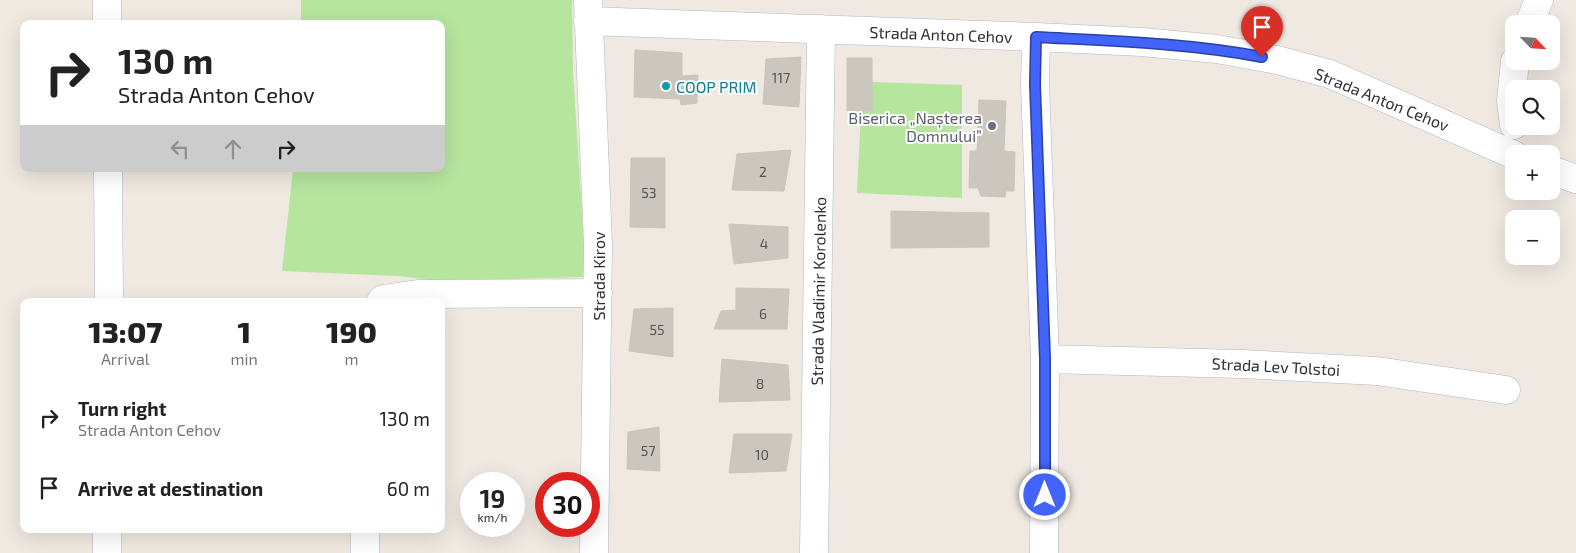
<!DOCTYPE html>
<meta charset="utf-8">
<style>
:root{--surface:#fff;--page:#f6f6f6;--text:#222;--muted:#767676}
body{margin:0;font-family:"Exo 2",sans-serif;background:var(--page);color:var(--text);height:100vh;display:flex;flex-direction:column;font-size:19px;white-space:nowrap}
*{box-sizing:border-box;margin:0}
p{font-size:16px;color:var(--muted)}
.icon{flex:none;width:28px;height:28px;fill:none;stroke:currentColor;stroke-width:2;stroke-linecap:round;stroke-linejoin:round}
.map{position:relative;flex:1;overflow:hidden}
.sheet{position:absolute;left:20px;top:298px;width:425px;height:235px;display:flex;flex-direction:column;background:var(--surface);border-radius:10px;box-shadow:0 5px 20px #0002}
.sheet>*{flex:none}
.guide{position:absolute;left:20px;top:20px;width:425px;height:152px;border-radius:10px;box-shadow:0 5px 20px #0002;background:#fff;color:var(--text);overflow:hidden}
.needle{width:32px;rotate:115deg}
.controls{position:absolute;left:1505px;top:15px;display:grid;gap:10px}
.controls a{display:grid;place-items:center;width:55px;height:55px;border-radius:10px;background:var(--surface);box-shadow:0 5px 20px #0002;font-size:25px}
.speed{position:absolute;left:460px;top:472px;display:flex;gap:10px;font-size:25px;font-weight:700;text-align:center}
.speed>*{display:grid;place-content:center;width:65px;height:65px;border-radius:50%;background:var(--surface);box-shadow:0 5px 20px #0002;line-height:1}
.speed small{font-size:12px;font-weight:400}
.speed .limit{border:8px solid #d22;background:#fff;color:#111}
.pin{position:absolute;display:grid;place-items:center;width:42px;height:42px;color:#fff;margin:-51px -21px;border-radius:50% 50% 50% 0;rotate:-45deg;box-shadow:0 0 5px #0007}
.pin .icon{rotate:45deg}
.me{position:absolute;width:55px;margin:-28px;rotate:0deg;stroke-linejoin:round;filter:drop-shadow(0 0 4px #0008)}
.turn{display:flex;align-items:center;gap:18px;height:105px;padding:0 15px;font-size:22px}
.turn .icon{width:65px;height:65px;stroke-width:2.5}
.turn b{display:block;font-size:35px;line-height:42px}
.lanes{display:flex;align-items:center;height:48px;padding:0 15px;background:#0003;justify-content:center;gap:25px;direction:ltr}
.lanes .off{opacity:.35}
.eta{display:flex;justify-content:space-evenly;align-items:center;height:85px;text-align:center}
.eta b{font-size:30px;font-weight:800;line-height:35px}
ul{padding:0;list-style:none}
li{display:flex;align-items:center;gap:15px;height:70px;padding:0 15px}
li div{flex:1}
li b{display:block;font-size:19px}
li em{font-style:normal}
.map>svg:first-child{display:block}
.green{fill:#b6e59e}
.building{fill:#cbc7bf;stroke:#cbc5ba}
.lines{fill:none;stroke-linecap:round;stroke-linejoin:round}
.minor-casing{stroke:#b4b7c1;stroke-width:29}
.minor{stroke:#fff;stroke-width:28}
.route-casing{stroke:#2b41a3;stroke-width:12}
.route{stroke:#4264fb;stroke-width:9}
.culture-dot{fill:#0f9aa8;stroke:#fff;stroke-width:2}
.worship-dot{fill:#6b7280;stroke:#fff;stroke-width:2}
.labels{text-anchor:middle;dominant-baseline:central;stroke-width:4;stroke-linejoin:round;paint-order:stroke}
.number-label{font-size:14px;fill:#555452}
.street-label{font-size:16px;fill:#2e2e2e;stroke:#fff}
.culture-label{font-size:16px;fill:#0d838f;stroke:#fff;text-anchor:start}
.worship-label{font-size:16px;fill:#5b616d;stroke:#fff;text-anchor:end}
</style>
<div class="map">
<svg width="1576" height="553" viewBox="0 0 1576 553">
<rect width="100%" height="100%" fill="#efe9e1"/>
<path class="green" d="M301,0H572L573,71L586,277L439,281L398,276L282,271L293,169H441V24H301Z
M872,82L962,85V198L857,193L861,111Z"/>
<path class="building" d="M635,50L682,53V76L698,75L697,103L681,105L680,99L634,97Z
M801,57L799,107L763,104L766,59Z
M847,58H872V111H847Z
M979,100L1006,101L1004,151L1015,152L1014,191H1006L1005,197L981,196L978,188H969L970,151H977Z
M791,150L784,191L732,190L737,154Z
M631,158H665V228L630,227Z
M891,211L989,213V247L891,248Z
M729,224L788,227V258L734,264Z
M736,288L789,289L787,329H714L721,311L736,310Z
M673,308V357L629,351L634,309Z
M722,359L788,365L790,400L719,402Z
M659,427L660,471L627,469L628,432Z
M734,434H792L786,471L729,473Z"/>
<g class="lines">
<defs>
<path id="minor" d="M107,0V24
M588,0L598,244L594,553
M588,21L1036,37L1142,42L1217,49L1277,60L1330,74L1514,155
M1529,24L1539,0
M1036,37L1035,84L1045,359L1044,553
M1514,125L1511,101L1515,61
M108,169L109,301
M1551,170L1576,179
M381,301L383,299L418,294L598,293
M1045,359L1242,364L1377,371L1506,390
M107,553V529
M365,553V529
M814,553L821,29"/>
</defs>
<use href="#minor" class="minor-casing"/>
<use href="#minor" class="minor"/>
</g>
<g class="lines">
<defs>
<path id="route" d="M1045,495V359L1035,84L1036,37C1112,41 1188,43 1262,57"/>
</defs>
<use href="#route" class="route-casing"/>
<use href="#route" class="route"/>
</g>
<circle class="culture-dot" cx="666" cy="86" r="5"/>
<circle class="worship-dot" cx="992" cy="126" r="5"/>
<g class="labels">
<g class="number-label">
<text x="781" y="77">117</text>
<text x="763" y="171">2</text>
<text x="649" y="192">53</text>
<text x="764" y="243">4</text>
<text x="763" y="313">6</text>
<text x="657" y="329">55</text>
<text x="760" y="383">8</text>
<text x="648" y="450">57</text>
<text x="762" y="454">10</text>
</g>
<g class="street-label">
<text transform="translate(941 34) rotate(2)">Strada Anton Cehov</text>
<text transform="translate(1382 99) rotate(22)">Strada Anton Cehov</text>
<text transform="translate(598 276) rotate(-90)">Strada Kirov</text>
<text transform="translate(818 291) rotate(-89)">Strada Vladimir Korolenko</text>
<text transform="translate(1276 366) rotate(3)">Strada Lev Tolstoi</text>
</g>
<g class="culture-label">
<text x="676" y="86">COOP PRIM</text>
</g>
<g class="worship-label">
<text x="982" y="117">Biserica „Nașterea<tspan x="982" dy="18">Domnului”</tspan></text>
</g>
</g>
</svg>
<div class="controls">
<a><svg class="needle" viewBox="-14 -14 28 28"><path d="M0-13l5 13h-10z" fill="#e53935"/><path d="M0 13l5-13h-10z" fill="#767676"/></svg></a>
<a><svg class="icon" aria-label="search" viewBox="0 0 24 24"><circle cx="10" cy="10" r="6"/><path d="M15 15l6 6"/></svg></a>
<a>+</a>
<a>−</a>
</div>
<div class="speed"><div>19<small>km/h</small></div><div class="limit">30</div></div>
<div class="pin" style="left:1262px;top:57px;background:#d93025"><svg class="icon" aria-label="arrive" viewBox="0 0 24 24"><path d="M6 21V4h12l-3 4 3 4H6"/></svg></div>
<svg class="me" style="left:1045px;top:495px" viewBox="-20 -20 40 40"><circle r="17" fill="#4264fb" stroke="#fff" stroke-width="3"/><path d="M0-11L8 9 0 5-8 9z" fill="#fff"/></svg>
<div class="guide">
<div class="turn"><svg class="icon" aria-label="right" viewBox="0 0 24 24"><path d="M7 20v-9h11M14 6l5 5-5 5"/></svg><div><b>130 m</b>Strada Anton Cehov</div></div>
<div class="lanes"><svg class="icon off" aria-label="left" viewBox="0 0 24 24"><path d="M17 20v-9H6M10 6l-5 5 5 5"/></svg><svg class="icon off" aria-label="ahead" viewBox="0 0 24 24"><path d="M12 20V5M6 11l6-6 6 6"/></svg><svg class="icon" aria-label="right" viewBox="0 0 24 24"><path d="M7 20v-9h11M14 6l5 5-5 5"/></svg></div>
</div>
<section class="sheet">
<div class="eta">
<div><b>13:07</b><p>Arrival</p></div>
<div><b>1</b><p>min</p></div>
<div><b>190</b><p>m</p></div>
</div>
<ul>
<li><svg class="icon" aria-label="right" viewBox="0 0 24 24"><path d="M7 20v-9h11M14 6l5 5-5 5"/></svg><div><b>Turn right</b><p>Strada Anton Cehov</p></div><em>130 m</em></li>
<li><svg class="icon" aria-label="arrive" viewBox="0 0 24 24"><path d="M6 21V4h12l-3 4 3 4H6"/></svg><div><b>Arrive at destination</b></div><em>60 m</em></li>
</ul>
</section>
</div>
